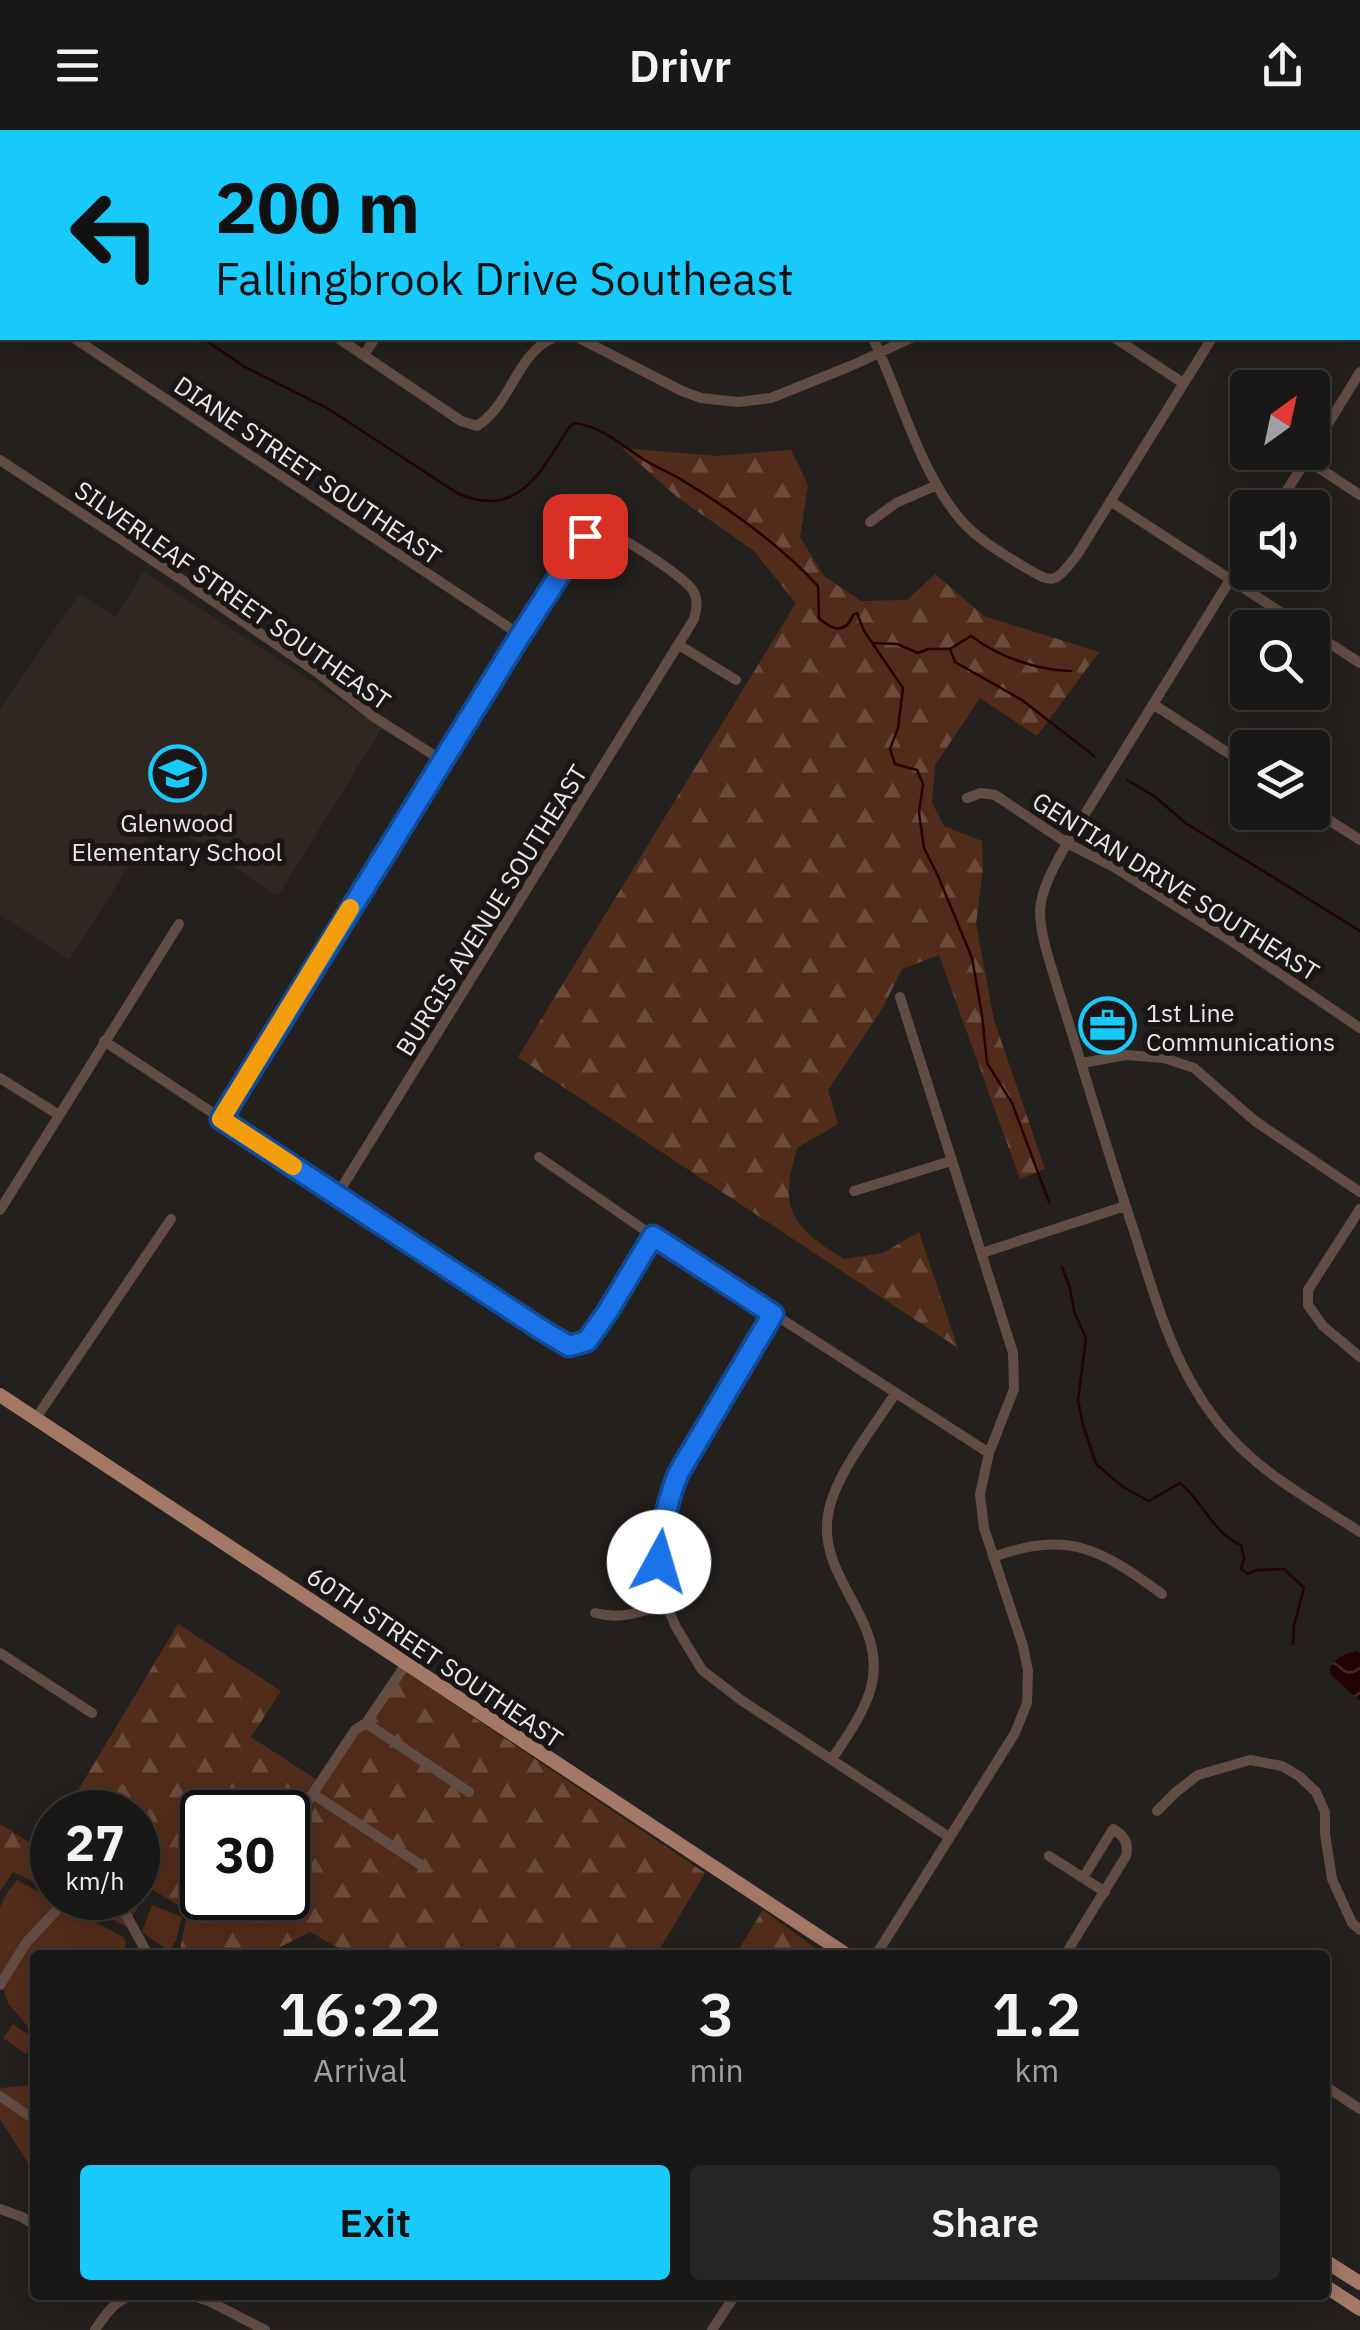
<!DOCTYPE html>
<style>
:root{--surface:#1a1816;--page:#272523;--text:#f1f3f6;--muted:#9fa0a1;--line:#383735;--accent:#17cafb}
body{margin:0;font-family:"IBM Plex Sans",sans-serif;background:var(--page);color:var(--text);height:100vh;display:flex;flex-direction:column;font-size:38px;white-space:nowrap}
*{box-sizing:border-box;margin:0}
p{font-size:32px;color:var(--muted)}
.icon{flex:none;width:55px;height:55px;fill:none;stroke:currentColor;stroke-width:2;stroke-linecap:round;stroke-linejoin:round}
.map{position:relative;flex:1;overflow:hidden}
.drawer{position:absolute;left:30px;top:1820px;width:1300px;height:350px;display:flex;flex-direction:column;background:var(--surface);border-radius:10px;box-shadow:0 5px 25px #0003,0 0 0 2px var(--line)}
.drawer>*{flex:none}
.banner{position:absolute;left:0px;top:0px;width:1360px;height:210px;box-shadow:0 5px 25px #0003,0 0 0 2px var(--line);background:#17cafb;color:#111;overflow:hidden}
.needle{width:65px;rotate:33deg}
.fabs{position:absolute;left:1230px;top:240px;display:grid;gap:20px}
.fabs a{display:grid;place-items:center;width:100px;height:100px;border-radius:10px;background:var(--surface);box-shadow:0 5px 25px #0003,0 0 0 2px var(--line);font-size:50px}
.speed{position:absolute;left:30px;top:1660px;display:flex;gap:20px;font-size:50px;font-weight:700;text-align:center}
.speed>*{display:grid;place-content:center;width:130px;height:130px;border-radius:50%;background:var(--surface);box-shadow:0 5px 25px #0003,0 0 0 2px var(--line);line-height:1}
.speed small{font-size:25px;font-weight:400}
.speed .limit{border:5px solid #111;border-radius:15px;background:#fff;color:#111}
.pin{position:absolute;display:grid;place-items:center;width:85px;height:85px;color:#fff;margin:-42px;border-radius:20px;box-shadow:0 5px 15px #0006}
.me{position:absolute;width:110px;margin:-55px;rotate:6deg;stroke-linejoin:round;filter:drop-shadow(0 0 8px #0008)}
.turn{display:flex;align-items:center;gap:35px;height:210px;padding:0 50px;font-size:45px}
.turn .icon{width:130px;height:130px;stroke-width:2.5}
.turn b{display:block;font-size:70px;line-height:85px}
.eta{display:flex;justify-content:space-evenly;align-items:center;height:170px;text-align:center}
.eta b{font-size:60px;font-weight:600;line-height:70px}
.button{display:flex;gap:20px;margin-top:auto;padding:20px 50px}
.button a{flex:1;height:115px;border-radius:10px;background:var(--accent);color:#111;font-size:40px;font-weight:600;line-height:115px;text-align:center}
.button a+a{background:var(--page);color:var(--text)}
header{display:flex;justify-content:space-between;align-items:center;height:130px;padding:0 50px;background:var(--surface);font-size:45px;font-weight:600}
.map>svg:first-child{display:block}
.built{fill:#302723}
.forest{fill:url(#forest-firs);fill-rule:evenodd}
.cemetery{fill:url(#cemetery-stones)}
.park{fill:#522c1b}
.water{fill:url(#water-waves)}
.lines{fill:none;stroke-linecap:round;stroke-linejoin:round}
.stream{stroke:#220500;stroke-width:2.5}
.minor{stroke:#624d44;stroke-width:10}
.major{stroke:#a37866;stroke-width:14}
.route-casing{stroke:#114b97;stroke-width:25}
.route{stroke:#1a73e8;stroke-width:18}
.slow{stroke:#f59e0b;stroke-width:18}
.labels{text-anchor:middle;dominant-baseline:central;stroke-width:10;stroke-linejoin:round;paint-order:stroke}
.street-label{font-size:25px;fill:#eae7e6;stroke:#1a1615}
.poi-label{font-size:25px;fill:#eae7e6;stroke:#1a1615}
</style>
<header><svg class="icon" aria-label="menu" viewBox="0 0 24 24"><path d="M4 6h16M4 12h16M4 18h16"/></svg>Drivr<svg class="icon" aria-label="share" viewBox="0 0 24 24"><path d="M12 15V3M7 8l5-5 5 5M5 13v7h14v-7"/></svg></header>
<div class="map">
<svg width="1360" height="2200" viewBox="0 0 1360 2200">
<defs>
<pattern id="forest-firs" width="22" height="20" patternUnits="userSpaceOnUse" patternTransform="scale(2.5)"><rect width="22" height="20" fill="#522c1b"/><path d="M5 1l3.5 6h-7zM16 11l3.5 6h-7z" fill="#6b4b3c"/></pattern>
<pattern id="cemetery-stones" width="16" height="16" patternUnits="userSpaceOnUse" patternTransform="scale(2.5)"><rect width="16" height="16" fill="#522c1b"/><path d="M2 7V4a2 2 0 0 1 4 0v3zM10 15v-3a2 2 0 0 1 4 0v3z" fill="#6b4b3c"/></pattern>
<pattern id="water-waves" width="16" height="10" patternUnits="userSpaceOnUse" patternTransform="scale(2.5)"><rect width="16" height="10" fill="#220500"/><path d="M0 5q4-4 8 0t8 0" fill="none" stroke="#422925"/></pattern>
</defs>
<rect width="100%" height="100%" fill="#23201e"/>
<path class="built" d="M144,441L382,598L278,766L160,687L69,830L0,785V579L79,464L116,487Z"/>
<path class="forest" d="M622,318L717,326L791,320L808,355L800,407L824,446L861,471L907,470L935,444L984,486L1099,522L1037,606L980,568L935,635L932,673L944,696L982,711L983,739L976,794L994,890L1045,1039L1020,1049L939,825L902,839L882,879L828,960L838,994L797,1018C794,1031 789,1045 789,1058C786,1094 818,1113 845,1129L883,1123L919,1102L958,1218L518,927L796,473L754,421L677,367Z
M178,1494L281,1561L251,1607L323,1654L399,1537L705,1743L656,1825H351L310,1802L264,1825H191L180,1819L188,1781L148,1757L127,1797L67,1768H138V1682H65ZM202,1682H288V1768H202Z
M0,1694L42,1720L52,1703V1761L13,1742L0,1761Z
M763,1780L825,1825H735Z"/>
<path class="cemetery" d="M1227,0H1360V68L1358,72V2H1231Z"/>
<path class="park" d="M17,1750L112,1801L123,1807L126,1813L121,1825H35V1905L8,1873L0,1850V1777L7,1763Z
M152,1775L182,1787L176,1811L169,1821L142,1802Z
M13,1894L35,1909L26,1924L3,1908Z
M35,1955V2044L0,1989V1958Z"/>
<path class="water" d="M1356,1521L1360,1523V1571L1332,1546L1329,1539C1335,1528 1344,1524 1356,1521Z"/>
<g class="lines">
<path class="stream" d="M202,208L245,237L327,278L457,363C518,391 541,341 570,296L575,293C602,297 620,314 643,329C654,336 666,341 677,347C729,378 777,412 818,456L819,488C832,500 845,505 853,485L857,483L864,501L903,558L898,598L890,619L895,634L917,640L923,654L919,683L924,718L938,746L972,828L982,885L987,933L1012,973L1049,1072
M874,513L897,514L918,523L928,519H950L971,506C999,527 1036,540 1071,541
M950,519L955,532L1022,570L1094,626
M1127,650L1154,666L1187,694L1360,801
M1062,1137L1070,1158L1074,1181L1086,1208L1078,1270L1083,1295L1096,1334L1123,1357L1149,1371L1180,1353C1203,1372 1213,1403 1241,1415L1244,1428L1241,1439L1248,1444L1257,1440L1284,1439L1304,1458L1294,1495L1293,1514"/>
<path class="minor" d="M298,0L302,2
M469,0L470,2
M772,0L774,2
M78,2L80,0
M997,2V0
M0,130L2,126
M0,159L2,160
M74,208L520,505
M338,208L461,291L477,296C511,275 516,224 553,208
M579,208L682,261L701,268L738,272L771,268L853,235L911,208
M873,208C900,265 919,340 960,389C976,408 1000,422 1021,435C1053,454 1053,456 1077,425L1212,208
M1115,208L1183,253
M364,225L375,208
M1312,320L1360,242
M0,330L181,449L318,543L374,587L443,631
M1307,330L1360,365
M1110,371L1305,498
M1276,378L1311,322
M870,392L896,373L937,355
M1248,421L1067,713C1056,733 1041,758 1040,781C1040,806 1051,835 1058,859C1084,940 1107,1021 1134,1101C1158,1177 1178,1254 1236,1313C1271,1349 1317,1374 1360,1402
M1312,502L1360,533
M679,515L736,550
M1153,574L1248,636
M967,668L981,663L995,665L1067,713L1114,737L1233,812L1360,898
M1312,679L1360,710
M104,911L541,1200L569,1216L587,1211L608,1181L653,1106
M1082,933L1126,925L1164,928L1194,938L1255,991L1360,1062
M0,948L59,985
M221,989L520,505L585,406C593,402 599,401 608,403C624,407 680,445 691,458C699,468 697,477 694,489L337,1065
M539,1027L653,1106L989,1323
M854,1061L951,1031
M1360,1079L1308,1160V1175L1323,1196L1360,1227
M0,1080L179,794
M982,1123L1125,1076
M773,1184L691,1319L667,1371L662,1396L659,1432L666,1474L676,1497L702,1540L741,1570L949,1707
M36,1288L171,1089
M993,1427C1068,1400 1101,1419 1162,1464
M595,1483C621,1490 641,1482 666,1474
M0,1523L92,1583
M366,1593L469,1662
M832,1629C846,1608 862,1586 870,1561C891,1491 817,1451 828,1385C834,1346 873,1298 895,1264
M313,1664L421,1735
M1157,1681L1176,1662L1198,1645L1250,1630L1282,1636L1299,1646L1316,1662L1325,1682V1704L1332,1749L1352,1793L1360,1800
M290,1698L355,1600L366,1593L406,1534
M1049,1726L1105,1762
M117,1768L148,1825
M876,1825L1015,1603L1027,1573L1028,1541L1023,1516L984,1398L980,1364L989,1323L1014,1259L1013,1223L900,867
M1065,1825L1126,1726C1129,1714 1124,1705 1113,1699L1083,1748
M0,1855L26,1813L68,1768
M1325,1956L1360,1979
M0,1966L35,1990
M0,2079L22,2087L35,2095
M190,2165L209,2171L265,2200
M95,2200C105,2185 115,2170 133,2165
M712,2200L735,2165"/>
<path class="major" d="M0,1265L847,1825
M1325,2131L1360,2153
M1325,2156L1360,2179"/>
</g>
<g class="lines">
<defs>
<path id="route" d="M585,406L520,506L221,989L542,1200L569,1216L587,1211L608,1181L653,1106L773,1184L678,1344C666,1374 661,1401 659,1432"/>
</defs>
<use href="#route" class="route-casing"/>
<use href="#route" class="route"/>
<path class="slow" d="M293,1036L221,989L350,778"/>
</g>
<defs>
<symbol id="school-ring" viewBox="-11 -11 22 22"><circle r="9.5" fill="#1a1615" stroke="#17cafb" stroke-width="1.5"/><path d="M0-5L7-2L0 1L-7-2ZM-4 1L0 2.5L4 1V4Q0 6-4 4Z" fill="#17cafb"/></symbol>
<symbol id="office-ring" viewBox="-11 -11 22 22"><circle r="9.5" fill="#1a1615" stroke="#17cafb" stroke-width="1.5"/><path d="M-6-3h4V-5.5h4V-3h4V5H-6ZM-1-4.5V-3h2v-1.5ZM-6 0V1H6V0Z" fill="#17cafb"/></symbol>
</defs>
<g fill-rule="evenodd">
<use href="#school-ring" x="146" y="612" width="63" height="63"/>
<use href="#office-ring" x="1076" y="864" width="63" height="63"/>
</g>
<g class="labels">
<g class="street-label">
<text transform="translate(308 340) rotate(34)">DIANE STREET SOUTHEAST</text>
<text transform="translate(233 465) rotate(35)">SILVERLEAF STREET SOUTHEAST</text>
<text transform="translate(1176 756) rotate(32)">GENTIAN DRIVE SOUTHEAST</text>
<text transform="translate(491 780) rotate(-58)">BURGIS AVENUE SOUTHEAST</text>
<text transform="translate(435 1527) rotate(34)">60TH STREET SOUTHEAST</text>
</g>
<g class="poi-label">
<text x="177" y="692">Glenwood<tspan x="177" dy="29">Elementary School</tspan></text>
<text x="1146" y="882" text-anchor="start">1st Line<tspan x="1146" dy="29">Communications</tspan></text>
</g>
</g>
</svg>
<div class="fabs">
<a><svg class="needle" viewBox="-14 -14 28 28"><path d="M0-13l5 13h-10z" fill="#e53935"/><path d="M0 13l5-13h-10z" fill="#9fa0a1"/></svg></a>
<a><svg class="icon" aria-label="sound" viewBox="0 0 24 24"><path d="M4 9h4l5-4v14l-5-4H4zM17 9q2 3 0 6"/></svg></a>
<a><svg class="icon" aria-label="search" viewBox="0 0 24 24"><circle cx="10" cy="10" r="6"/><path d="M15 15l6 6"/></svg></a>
<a><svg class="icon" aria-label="layers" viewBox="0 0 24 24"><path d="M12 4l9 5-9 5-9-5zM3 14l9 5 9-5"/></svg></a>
</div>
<div class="speed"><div>27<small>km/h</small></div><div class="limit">30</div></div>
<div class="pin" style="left:585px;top:406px;background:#d93025"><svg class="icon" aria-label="arrive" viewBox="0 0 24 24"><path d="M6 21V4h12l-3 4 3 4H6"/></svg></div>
<svg class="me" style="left:659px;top:1432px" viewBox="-20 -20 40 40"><circle r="19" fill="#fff"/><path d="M0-13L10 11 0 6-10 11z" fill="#1a73e8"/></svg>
<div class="banner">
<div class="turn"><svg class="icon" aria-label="left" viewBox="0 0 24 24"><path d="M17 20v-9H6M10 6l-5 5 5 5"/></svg><div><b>200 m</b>Fallingbrook Drive Southeast</div></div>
</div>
<section class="drawer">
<div class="eta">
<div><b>16:22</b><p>Arrival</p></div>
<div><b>3</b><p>min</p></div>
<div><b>1.2</b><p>km</p></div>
</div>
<div class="button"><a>Exit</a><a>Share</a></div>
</section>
</div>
